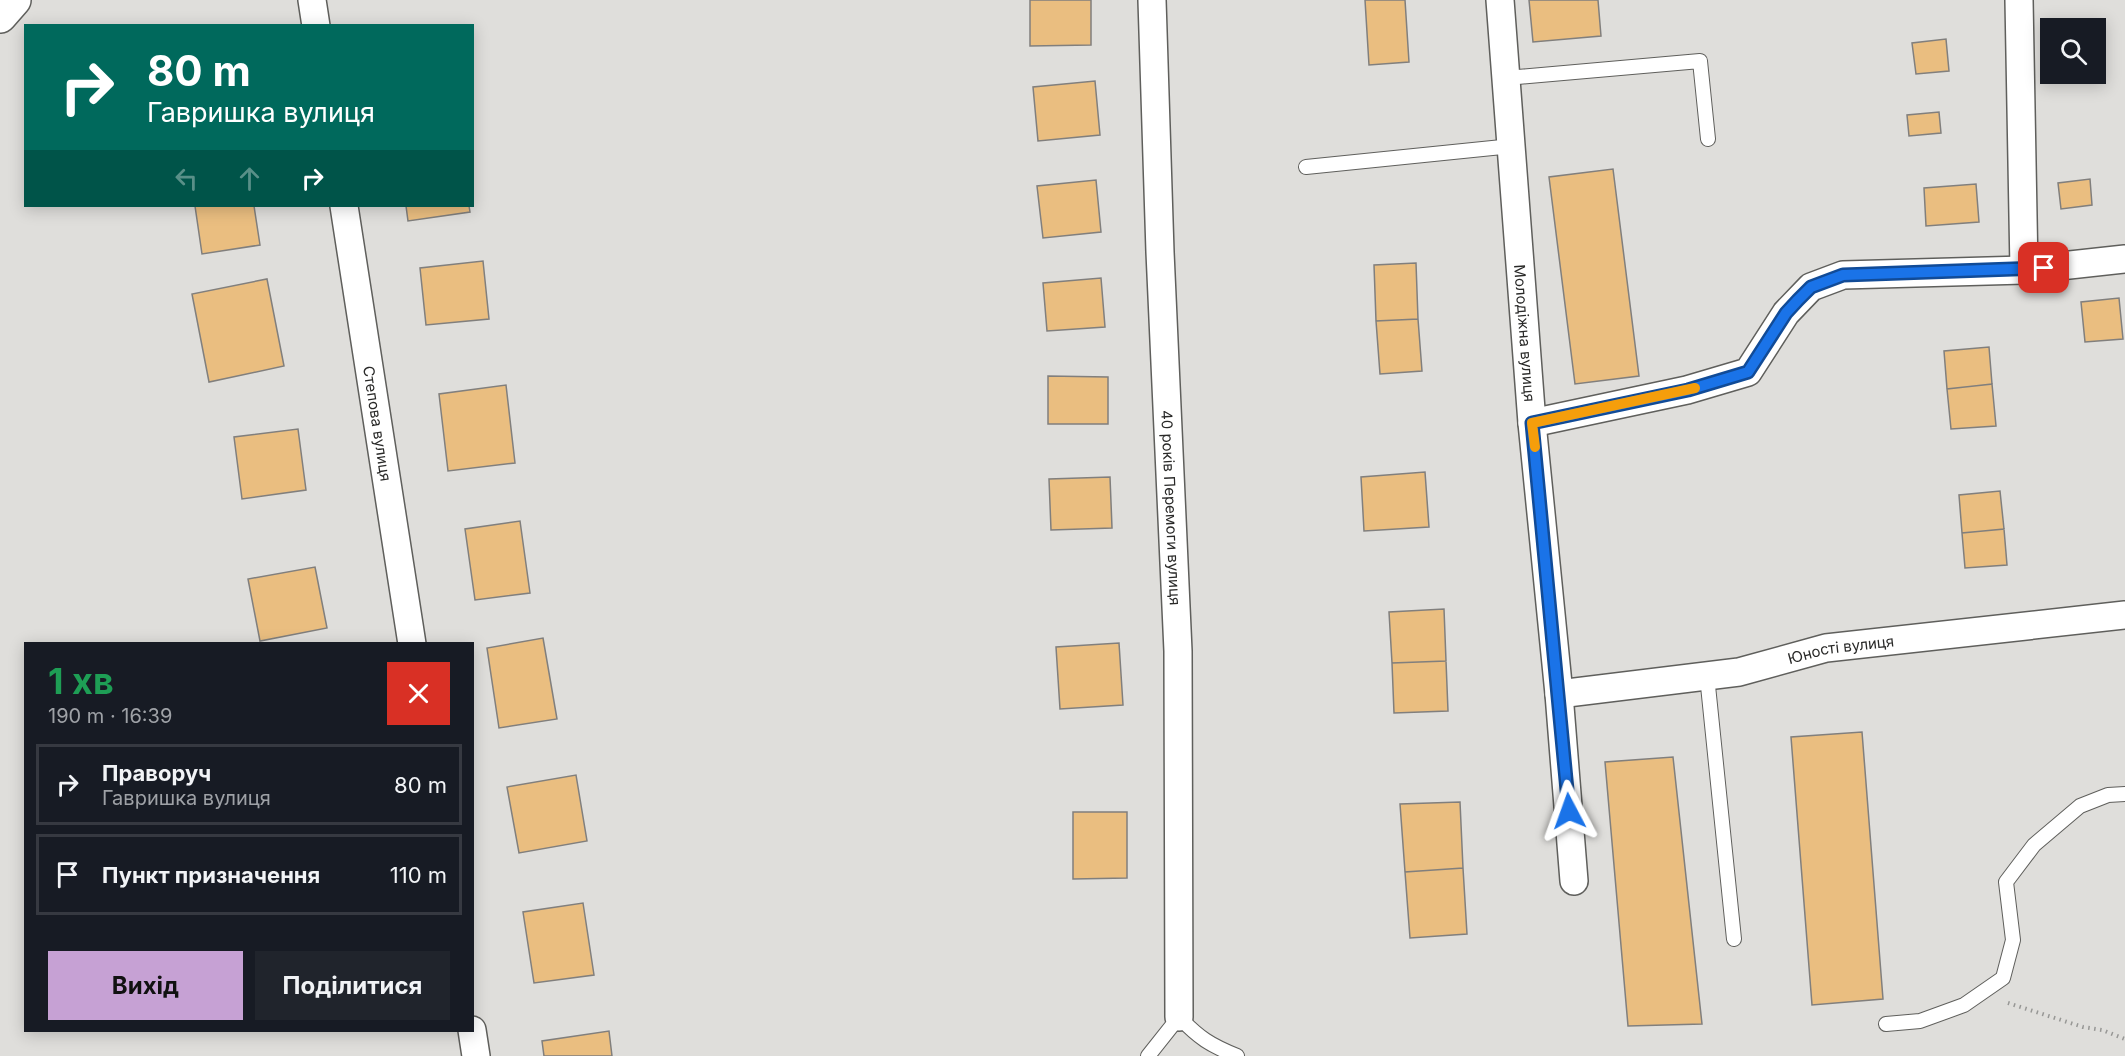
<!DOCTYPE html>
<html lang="uk">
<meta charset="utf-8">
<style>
:root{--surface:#171b24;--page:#20242c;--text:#f1f3f6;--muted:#9ea1a6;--line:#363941;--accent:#c6a1d4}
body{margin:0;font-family:Inter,sans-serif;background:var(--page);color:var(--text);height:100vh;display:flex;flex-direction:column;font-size:22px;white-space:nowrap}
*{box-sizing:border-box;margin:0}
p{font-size:20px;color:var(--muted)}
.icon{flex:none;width:33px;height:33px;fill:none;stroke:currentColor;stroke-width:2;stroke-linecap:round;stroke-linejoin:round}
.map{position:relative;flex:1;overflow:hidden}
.panel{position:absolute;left:24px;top:642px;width:450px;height:390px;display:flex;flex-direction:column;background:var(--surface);border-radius:0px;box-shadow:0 3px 15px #0003}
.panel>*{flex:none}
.hud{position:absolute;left:24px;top:24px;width:450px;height:183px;border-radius:0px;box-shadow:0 3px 15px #0003;background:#00695c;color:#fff;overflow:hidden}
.buttons{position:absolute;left:2040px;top:18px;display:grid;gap:12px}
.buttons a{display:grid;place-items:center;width:66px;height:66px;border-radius:0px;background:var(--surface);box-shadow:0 3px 15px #0003;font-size:30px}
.pin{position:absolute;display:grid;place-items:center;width:51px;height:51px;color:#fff;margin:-26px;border-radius:12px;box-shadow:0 3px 9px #0006}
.me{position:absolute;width:66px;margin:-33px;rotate:356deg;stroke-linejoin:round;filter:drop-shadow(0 0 4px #0008)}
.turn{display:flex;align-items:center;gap:21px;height:126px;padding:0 24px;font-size:27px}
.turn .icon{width:78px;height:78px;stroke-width:2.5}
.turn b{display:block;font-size:42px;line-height:51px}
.lanes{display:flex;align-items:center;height:57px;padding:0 24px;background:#0003;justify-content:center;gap:30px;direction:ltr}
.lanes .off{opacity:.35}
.round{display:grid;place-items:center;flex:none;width:63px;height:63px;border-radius:0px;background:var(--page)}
.headline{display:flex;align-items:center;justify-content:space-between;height:102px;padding:0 24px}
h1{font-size:36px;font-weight:700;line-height:45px;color:#1e9e55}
.button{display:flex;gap:12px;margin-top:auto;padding:12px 24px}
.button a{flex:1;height:69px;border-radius:0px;background:var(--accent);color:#111;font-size:24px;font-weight:700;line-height:69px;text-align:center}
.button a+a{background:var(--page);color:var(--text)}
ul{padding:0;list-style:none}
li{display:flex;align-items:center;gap:18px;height:81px;margin:0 12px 9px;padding:0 12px;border:3px solid var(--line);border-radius:0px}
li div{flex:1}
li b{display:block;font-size:22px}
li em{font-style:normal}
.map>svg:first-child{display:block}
.building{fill:#eabe80;stroke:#817f7d;stroke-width:1.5}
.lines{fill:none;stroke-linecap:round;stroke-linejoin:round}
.service-casing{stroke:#5f5f5c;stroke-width:16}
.minor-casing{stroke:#5f5f5c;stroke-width:30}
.tertiary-casing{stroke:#5f5f5c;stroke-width:36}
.path{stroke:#979795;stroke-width:4;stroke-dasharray:1.5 4.5;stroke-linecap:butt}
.service{stroke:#fff;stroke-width:14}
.minor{stroke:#fff;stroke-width:27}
.tertiary{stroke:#fff;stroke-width:33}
.route-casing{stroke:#114b97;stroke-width:15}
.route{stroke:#1a73e8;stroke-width:10}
.slow{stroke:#f59e0b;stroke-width:10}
.labels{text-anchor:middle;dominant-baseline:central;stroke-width:5;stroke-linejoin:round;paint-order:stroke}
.street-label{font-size:15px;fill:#292928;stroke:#fffffe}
</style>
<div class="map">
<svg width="2125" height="1056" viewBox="0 0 2125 1056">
<rect width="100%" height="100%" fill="#dfdedb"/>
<path class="building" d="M1030,0H1091V45L1030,46Z
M1365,0H1405L1409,62L1369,65Z
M1529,0H1598L1601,36L1533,42Z
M1946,39L1949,71L1916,74L1912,43Z
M1095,81L1100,135L1038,141L1033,87Z
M1939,112L1941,133L1909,136L1907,115Z
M1613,169L1639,376L1575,384L1549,177Z
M2090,179L2092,205L2061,209L2058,183Z
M1096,180L1101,232L1043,238L1037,186Z
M1976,184L1979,222L1926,226L1924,188Z
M195,206H254L260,245L202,254Z
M406,206H469L470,212L408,221Z
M483,261L489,319L426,325L420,268Z
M1416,263L1418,319L1376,321L1374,265Z
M1101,278L1105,327L1047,331L1043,283Z
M267,279L284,366L209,382L192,294Z
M2119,298L2123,339L2085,342L2081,302Z
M1418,319L1422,371L1380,374L1376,321Z
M1989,347L1992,384L1947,389L1944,351Z
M1048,376L1108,377V424H1048Z
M1992,384L1996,426L1951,429L1947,389Z
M506,385L515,463L448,471L439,394Z
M298,429L306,490L242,499L234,437Z
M1425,472L1429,527L1364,531L1361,477Z
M1110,477L1112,528L1051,530L1049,479Z
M2000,491L2004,529L1962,533L1959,495Z
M520,521L530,593L475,600L465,529Z
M2004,529L2007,565L1965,568L1962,533Z
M315,567L327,628L260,641L248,579Z
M1444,609L1446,661L1392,663L1389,612Z
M543,638L557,719L499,728L487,648Z
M1119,643L1123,705L1060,709L1056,647Z
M1446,661L1448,711L1394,713L1392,663Z
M1862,732L1883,999L1812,1005L1791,737Z
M1673,757L1702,1024L1628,1026L1605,762Z
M576,775L587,841L519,853L507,787Z
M1460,802L1463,868L1405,872L1400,804Z
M1073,812H1127V878L1073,879Z
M1463,868L1467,934L1410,938L1405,872Z
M583,903L594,975L534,983L523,912Z
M609,1031L612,1056H544L542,1041Z"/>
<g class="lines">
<defs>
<path id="service" d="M1507,78L1700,61L1708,139
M1306,167L1512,146
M1707,676L1734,939
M1886,1024L1920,1021L1964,1005L2003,978L2013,940L2006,882L2034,845L2080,806L2108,795L2125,794
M1148,1056L1179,1017C1199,1038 1210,1045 1237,1056"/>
<g id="minor">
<path d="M312,0L316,26"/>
<path id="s1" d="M1152,0L1160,252L1178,651L1179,1017"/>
<path id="s2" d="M1500,0L1532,423L1559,694L1574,881"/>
<path d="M2019,0L2024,270"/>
<path id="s3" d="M344,206L412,644"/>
<path d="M1532,423L1687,390L1748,372L1786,313L1811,287L1843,275L2024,270L2125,259"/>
<path id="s4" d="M1559,694L1739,672L1826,648L2125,615"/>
<path d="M472,1030L476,1056"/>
</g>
<path id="tertiary" d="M0,16L14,0"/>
</defs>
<use href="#service" class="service-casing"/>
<use href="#minor" class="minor-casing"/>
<use href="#tertiary" class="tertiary-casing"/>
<path class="path" d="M2008,1003L2083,1027L2102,1030L2125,1039"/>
<use href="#service" class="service"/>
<use href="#minor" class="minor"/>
<use href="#tertiary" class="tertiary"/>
</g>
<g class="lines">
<defs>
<path id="route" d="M1569,811L1532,423L1688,390L1748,372L1786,313L1798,300L1811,287L1843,275L2044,268"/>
</defs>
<use href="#route" class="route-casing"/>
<use href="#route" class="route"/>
<path class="slow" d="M1535,447L1532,423L1695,388"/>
</g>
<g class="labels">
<g class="street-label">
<text stroke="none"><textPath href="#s2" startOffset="334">Молодіжна вулиця</textPath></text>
<text stroke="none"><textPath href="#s3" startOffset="220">Степова вулиця</textPath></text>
<text stroke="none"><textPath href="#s1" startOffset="508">40 років Перемоги вулиця</textPath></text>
<text stroke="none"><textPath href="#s4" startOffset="286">Юності вулиця</textPath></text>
</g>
</g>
</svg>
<div class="buttons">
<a><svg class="icon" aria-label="search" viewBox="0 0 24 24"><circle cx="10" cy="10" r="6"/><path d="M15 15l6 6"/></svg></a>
</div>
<div class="pin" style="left:2044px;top:268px;background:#d93025"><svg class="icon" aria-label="arrive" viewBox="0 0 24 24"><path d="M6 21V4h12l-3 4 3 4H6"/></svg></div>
<svg class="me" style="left:1569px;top:811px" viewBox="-20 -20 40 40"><path d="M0-17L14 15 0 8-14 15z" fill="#1a73e8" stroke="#fff" stroke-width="4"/></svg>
<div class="hud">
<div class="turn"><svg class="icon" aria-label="right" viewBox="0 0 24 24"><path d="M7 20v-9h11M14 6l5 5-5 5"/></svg><div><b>80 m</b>Гавришка вулиця</div></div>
<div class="lanes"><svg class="icon off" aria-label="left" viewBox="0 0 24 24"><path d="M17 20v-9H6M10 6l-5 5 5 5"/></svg><svg class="icon off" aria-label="ahead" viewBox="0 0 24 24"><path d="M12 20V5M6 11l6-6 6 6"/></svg><svg class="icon" aria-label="right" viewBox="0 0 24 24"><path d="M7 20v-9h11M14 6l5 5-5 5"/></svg></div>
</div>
<section class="panel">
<div class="headline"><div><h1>1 хв</h1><p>190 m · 16:39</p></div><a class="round" style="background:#d93025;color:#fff"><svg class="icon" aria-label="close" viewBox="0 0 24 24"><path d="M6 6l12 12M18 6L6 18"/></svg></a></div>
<ul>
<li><svg class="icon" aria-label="right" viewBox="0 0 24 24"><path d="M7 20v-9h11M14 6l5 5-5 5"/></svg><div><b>Праворуч</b><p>Гавришка вулиця</p></div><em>80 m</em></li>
<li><svg class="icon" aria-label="arrive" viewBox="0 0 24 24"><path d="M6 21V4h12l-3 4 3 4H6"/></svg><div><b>Пункт призначення</b></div><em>110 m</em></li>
</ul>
<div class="button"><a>Вихід</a><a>Поділитися</a></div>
</section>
</div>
